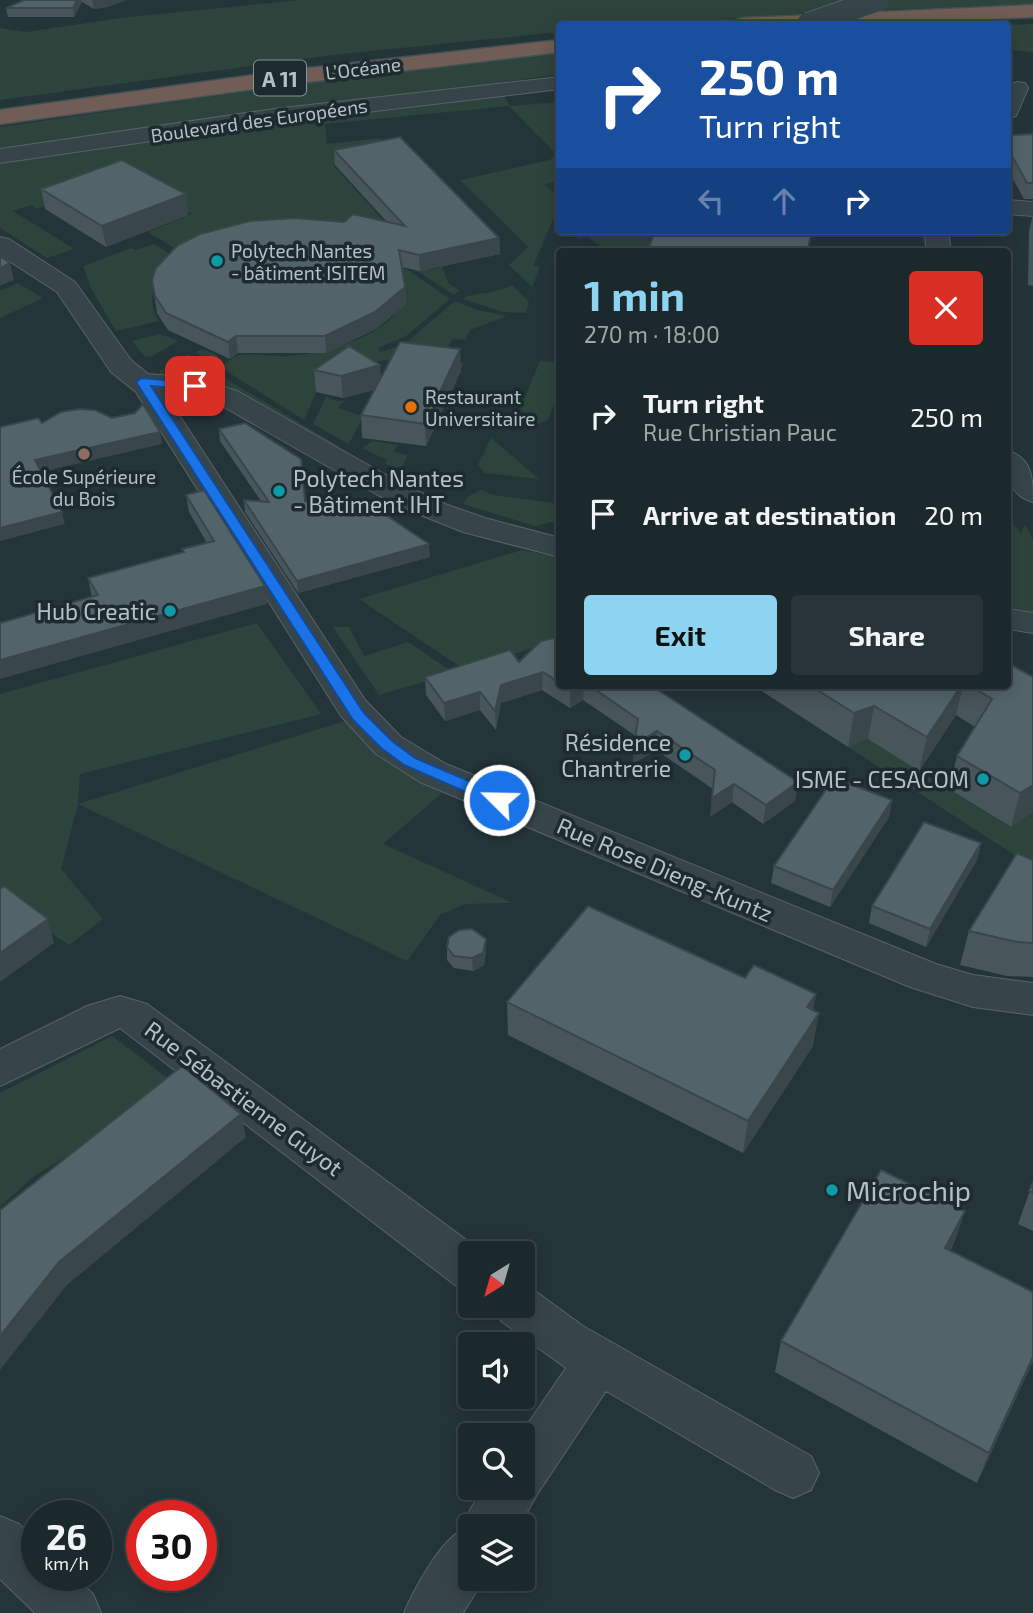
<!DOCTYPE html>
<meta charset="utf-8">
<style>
:root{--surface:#1b282c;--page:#283438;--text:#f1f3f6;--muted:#a0a6a9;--line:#394448;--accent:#8cd4f2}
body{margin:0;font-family:"Exo 2",sans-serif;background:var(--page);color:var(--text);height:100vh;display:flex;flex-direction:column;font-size:26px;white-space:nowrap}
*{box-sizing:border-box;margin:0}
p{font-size:23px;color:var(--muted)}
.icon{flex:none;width:38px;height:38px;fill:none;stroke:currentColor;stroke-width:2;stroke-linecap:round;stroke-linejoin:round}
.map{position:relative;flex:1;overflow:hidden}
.sheet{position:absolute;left:556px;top:248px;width:455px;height:441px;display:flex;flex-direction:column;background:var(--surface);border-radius:7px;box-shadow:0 4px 18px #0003,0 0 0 2px var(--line)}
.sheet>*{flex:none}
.guide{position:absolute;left:556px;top:21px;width:455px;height:214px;border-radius:7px;box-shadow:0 4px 18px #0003,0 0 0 2px var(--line);background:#1a4fa0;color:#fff;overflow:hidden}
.needle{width:46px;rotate:217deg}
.controls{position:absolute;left:458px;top:1241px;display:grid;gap:14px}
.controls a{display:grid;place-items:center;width:77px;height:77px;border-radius:7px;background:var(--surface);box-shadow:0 4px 18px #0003,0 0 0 2px var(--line);font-size:35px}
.speed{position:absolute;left:21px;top:1500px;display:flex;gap:14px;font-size:35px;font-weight:700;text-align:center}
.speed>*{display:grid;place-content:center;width:91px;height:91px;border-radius:50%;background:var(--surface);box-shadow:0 4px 18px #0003,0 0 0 2px var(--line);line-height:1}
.speed small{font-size:18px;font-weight:400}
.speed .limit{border:10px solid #d22;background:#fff;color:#111}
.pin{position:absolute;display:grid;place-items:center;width:60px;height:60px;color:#fff;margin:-30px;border-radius:14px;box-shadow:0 4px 10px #0006}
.me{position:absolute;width:77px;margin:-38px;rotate:293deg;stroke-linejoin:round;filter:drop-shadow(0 0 5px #0008)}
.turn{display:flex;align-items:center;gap:24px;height:147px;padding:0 28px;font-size:32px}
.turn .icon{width:91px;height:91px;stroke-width:2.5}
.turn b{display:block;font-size:49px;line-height:60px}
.lanes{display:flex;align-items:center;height:66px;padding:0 28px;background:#0003;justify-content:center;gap:35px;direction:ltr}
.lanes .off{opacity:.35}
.round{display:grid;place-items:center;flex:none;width:74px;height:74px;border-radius:7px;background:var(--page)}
.overview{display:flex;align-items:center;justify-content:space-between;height:119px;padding:0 28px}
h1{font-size:42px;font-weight:700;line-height:52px;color:var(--accent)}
.primary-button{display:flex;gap:14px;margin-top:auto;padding:14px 28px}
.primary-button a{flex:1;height:80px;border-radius:7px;background:var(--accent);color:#111;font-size:28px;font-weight:700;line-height:80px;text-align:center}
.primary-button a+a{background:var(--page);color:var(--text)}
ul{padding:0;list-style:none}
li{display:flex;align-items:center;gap:21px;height:98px;padding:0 28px}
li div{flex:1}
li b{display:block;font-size:26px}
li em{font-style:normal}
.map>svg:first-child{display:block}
.green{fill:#2d443c}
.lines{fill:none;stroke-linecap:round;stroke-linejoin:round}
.minor-casing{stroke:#566368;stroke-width:2}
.highway-casing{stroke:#435055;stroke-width:3}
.minor{fill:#37454b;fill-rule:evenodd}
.highway{fill:#705d55;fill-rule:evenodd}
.minor-bridge-casing{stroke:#566368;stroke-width:24;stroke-linecap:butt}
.minor-bridge{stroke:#37454b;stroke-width:22}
.wall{fill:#47565b}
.shaded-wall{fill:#39464a}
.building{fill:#52646a;stroke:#39464a;stroke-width:2}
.route{fill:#1a73e8;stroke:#114b97;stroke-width:2}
.culture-dot{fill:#0f9aa8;stroke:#1d2a2f;stroke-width:2.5}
.food-dot{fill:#e8710a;stroke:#1d2a2f;stroke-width:2.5}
.education-dot{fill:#8d6e63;stroke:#1d2a2f;stroke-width:2.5}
.labels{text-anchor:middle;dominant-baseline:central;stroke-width:7;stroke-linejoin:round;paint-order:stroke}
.far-street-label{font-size:19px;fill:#b3c1c6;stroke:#1d2a2f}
.far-poi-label{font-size:19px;fill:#b3c1c6;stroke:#1d2a2f;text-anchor:start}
.shield{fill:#1d2a2f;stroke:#869499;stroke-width:2}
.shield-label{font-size:21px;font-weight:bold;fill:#b3c1c6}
.poi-label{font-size:23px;fill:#b3c1c6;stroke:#1d2a2f;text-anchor:end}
.street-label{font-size:23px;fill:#b3c1c6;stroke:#1d2a2f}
.near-poi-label{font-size:28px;fill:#b3c1c6;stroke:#1d2a2f;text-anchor:start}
</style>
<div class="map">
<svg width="1033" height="1613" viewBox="0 0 1033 1613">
<rect width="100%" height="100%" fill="#24353a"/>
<path class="green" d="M301,0H1033V4L811,13L638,24H560V32L332,55L0,100V28L26,32L128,17Z
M1033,24V52L1008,50V25Z
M560,53V74L497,83L510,106L560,102V180L544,185L560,197V210H557L533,266L540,267L532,287L509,265L528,247L460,180L550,160L556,154L509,106L325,124L327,144L380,138L384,148L377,156L333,165L385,222L188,256L148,232L192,214L125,177L37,209L31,205L13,211L74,249L47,258L0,228V127L352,76Z
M580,231H653L647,252H608L586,236L577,239Z
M394,232L428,270L442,267L449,284L460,290L454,295L402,261Z
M154,244L173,256C158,277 143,296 159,321L116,331L91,288L83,266L131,248L136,250Z
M399,264L450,299L406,336L378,348L381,352L406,343L455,301L477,310L507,316L470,330L465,340L452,339L442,360L464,363L461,369L384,360L363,365L317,391L304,420L196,352L202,349L217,355L222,367C227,363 233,356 239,355C255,353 273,357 289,356C325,353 401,335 405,291C406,282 402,273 399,264Z
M18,283L43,298L0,318V291Z
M512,285L529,302L526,313L503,312L463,299C473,291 493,296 512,285Z
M160,334L178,341L152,356L145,357L132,341Z
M189,354L208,368L338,446L333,454L161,377L159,371Z
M540,361L560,363V386L548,420L536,424L520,409Z
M326,397L337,401L345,400L338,408L363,416L349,444L313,424Z
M491,438L539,479L485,473L478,465Z
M373,441L398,445L393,452L408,455L401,469L385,464L387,460L362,448Z
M481,490L493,495L560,504V520L535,526L463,504L467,497Z
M1008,516L1021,534L1025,524L1033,540V616L1016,613L1008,605Z
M522,550L560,557V639L465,670L359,599Z
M257,623L321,714L80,774L78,804L345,721L379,758L442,793L383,844L513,903L465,904L440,915L407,961L78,804L61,869L103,919L69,945L0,899V694Z
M333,627H349L364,656L408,642L454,673L379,695Z
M868,739L1010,827L1033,812V867L848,747Z
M112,1036L177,1085L33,1177L0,1207V1093Z"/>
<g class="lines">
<defs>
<path id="minor" d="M560,77V89L274,123L0,163V149L274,109Z
M1017,82L1025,83L1028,88L1016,116L1008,118V86Z
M1008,200L1033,202V216L1008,214Z
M924,231H948L951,252H927Z
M0,237L9,239L75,282L131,360L148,374L195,378L237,391L400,483L445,504L485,518L560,538V557L463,532L423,516L378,495L217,403L191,394L164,392L365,700L401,737L446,764L936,964L973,975L1033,983V1015L973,1007L910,987L420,782L376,754L341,716L136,392L111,372L57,292L0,255Z
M1008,451C1033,458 1033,480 1033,502C1007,495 1008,474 1008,451Z
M1008,609L1033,613V633L1008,629Z
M120,996L147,1004L484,1253H471V1290L455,1285L120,1028L0,1086V1049L87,1006Z
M523,1287L535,1291L583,1326L811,1456L819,1473L811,1490L793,1498L775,1490L606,1391L538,1493L519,1526H471V1578H485L463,1613H404C414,1589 441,1539 464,1529L463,1526L471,1508L484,1488H523V1435H520L566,1368L501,1321L495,1306H523Z
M0,1516L19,1524L37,1541V1575H73L93,1594L101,1613H35L0,1579Z"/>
<path id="highway" d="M1033,5V17L871,24H733L736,20L743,18Z
M560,40V52L291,84L0,124V110L291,70Z"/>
</defs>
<use href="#minor" class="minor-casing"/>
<use href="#highway" class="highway-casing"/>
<use href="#minor" class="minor"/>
<use href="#highway" class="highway"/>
<defs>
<path id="minor-bridge" d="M808,24L878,0"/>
</defs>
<use href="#minor-bridge" class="minor-bridge-casing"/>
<use href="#minor-bridge" class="minor-bridge"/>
</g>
<path class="wall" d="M24,0H127L107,7L94,9L82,2L74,17H8L6,8Z
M1033,134V199H1024L1008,170V140Z
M334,150L499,238L500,254L420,271L402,267L405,287L406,304L376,329L326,353H238L230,359L168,330L157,313L152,280L344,222H387L335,165Z
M41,189L186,194L188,215L106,247L45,209Z
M1033,215V286L1028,285L1029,231Z
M314,370L381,377L461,371L426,446L362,438L361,415L374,390L343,398L316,392Z
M560,395V418H557L558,401Z
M219,429L305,501L430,557L298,593L245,512L244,500L261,501L220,441Z
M186,495L267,604L92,597L88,578L182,553V549L207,543L189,512Z
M560,640V686H652L798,782L795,801L763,824L732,802L710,817L713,789L656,750L633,764L636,736L583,700L570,708L542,690L501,703L496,730L480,710L445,721L426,695L425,677L519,662Z
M754,686H963L961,693L963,686H1008L1033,812L1011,827L949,789L957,756L975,727L956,715L919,771L868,739L848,747Z
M892,800L889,817L830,907L771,883L774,866Z
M981,843L977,860L926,947L869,923L872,906Z
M1033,860V977L1007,976L960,965L969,931Z
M486,939V951L484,965L473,971L454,968L447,960V947Z
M745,978L816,994L813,1010V1046L743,1153L508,1035L507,1002Z
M1033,1182V1231L1018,1224Z
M965,1211L954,1243L950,1251L1033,1292V1361L977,1483L775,1372L781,1341Z"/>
<path class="shaded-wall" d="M77,0H82V2L74,17L73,8Z
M92,0H127L107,7L94,9Z
M186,194L188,215L106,247L102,226Z
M499,238L500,254L420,271L419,255Z
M10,263L14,280L0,286V268Z
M405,287L406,304L376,329L326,353L325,336Z
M236,336L238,353L230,359L228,342Z
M460,349L461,371L426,446L425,424Z
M380,365L382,388L343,398L341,376Z
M160,432L162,444L37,473L35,460Z
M62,512L65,524L0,541V528Z
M429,544L430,557L298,593L297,581Z
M265,586L267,604L0,679V660Z
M543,672L542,690L501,703L496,730L495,711L501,685Z
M577,686H584L583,700L570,708V690Z
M961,686H963L956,715L919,771L927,737Z
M480,692V710L445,721L444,703Z
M874,706L868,739L848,747L854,713Z
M657,731L656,750L633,764L634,745Z
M798,782L795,801L763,824L766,805Z
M734,784L732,802L710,817L712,798Z
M1033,785V812L1011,827L1020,793Z
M892,800L889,817L830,907L833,890Z
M981,843L977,860L926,947L930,929Z
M48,919L54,943L0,982V953Z
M486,939V951L484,965L473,971L472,958Z
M816,994L811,1026L819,1013L813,1046L743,1153L748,1121L807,1007Z
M241,1114L246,1137L67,1285L0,1370V1336L59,1262Z
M965,1211L954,1243L935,1280L945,1248Z
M1033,1357V1361L977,1483L989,1453Z"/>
<path class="building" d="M24,0H77L73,8H6Z
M1033,134V183H1027L1008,149V140L1010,135Z
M400,137L499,238L419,255L399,250L405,287L375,312L325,336H236L228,342L166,313L155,296L152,280L156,268L178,245L200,234L250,221L295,218L344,222L353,214L405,226L334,150Z
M122,160L186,194L102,226L41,189Z
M655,231H812L807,252H647Z
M0,256L10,263L0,268Z
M400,342L460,349L425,424L361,415Z
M349,346L380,365L341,376L314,370Z
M143,404L160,432L35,460L62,512L0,528V427L38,418L42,423L61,412L79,409L95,410L112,418L135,413Z
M245,423L301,459L305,501L374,507L429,544L297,581L244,500L269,502L219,429Z
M204,490L265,586L0,660V623L98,595L88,578L184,552L182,549L214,541L186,495Z
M553,638L560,640V683L543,672L501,685L495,711L480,692L444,703L425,677L510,650L519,662L541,641Z
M1008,663L1033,677V785L1020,793L957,756L992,699L971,686H1008Z
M565,686H577L570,690Z
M590,686H652L798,782L766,805L734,784L712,798L715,770L657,731L634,745L638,719Z
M811,686H961L927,737L874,706L854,713Z
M834,778L892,800L833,890L774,866Z
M924,822L981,843L930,929L872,906Z
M1017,853L1033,860V943L1017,942L969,931Z
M4,886L48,919L0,953V889Z
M588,906L745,978L754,965L816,994L807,1007L819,1013L748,1121L507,1002Z
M472,929L486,939L483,953L472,958L454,956L447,947L449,937L459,930Z
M182,1066L241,1114L59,1262L0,1336V1210Z
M881,1170L965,1211L945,1248L1033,1292V1357L989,1453L781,1341Z
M1033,1182V1193L1029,1191Z"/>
<path class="route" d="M142,378L195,383L201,386L195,390L151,386L364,713L392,741L415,758L504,796L507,800L504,804H493L404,765L381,748L353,720L136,382Z"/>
<g class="culture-dot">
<circle cx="217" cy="261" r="7"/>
<circle cx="279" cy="491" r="7"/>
<circle cx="170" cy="611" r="7"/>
<circle cx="685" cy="755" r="7"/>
<circle cx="983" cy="779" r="7"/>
<circle cx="832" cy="1190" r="7"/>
</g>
<circle class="food-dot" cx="411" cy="407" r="7"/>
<circle class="education-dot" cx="84" cy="454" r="7"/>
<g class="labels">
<g class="far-street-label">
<text transform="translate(363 68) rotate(-7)">L’Océane</text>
<text transform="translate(259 120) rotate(-8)">Boulevard des Européens</text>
</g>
<g class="far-poi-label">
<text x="231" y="250">Polytech Nantes<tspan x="231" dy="22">- bâtiment ISITEM</tspan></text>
<text x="425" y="396">Restaurant<tspan x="425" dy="22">Universitaire</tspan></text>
<text x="84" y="476" text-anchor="middle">École Supérieure<tspan x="84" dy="22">du Bois</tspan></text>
</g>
<rect class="shield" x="254" y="60.5" width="52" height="35" rx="5"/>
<g class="shield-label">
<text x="280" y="78">A 11</text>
</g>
<g class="poi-label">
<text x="293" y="478" text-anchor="start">Polytech Nantes<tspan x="293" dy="26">- Bâtiment IHT</tspan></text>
<text x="156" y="611">Hub Creatic</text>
<text x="671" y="742">Résidence<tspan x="671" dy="26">Chantrerie</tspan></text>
<text x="969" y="779">ISME - CESACOM</text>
</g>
<g class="street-label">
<text transform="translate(665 869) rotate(23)">Rue Rose Dieng-Kuntz</text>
<text transform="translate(244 1098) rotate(37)">Rue Sébastienne Guyot</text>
</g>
<g class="near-poi-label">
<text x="846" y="1190">Microchip</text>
</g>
</g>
</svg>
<div class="controls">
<a><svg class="needle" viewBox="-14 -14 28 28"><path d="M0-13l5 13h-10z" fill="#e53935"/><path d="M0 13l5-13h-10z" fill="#a0a6a9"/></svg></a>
<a><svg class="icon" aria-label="sound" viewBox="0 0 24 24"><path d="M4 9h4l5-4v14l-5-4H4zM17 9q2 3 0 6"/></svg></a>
<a><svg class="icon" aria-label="search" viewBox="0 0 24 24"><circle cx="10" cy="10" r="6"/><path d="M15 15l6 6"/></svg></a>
<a><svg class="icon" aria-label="layers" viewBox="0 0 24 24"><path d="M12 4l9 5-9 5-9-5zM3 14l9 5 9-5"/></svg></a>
</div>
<div class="speed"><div>26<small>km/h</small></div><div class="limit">30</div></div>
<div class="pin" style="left:195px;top:386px;background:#d93025"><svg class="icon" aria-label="arrive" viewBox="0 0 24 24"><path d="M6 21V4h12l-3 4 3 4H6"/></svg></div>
<svg class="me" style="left:499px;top:800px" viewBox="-20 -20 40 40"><circle r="17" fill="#1a73e8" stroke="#fff" stroke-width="3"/><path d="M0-11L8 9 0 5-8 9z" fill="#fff"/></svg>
<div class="guide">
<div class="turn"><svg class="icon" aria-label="right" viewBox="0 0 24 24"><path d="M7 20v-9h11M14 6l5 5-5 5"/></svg><div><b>250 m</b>Turn right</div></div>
<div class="lanes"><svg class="icon off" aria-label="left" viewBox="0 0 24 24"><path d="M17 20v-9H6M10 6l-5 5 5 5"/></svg><svg class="icon off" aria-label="ahead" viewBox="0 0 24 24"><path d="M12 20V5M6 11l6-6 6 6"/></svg><svg class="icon" aria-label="right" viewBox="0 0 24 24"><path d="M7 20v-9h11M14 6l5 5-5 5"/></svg></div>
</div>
<section class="sheet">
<div class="overview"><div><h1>1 min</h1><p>270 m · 18:00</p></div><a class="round" style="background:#d93025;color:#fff"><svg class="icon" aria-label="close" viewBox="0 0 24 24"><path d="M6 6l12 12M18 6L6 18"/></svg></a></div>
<ul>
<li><svg class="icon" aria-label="right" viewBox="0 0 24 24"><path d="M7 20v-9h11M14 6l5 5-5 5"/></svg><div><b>Turn right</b><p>Rue Christian Pauc</p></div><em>250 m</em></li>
<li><svg class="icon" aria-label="arrive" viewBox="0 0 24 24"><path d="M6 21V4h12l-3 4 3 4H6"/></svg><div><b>Arrive at destination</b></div><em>20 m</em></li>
</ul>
<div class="primary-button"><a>Exit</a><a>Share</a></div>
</section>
</div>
